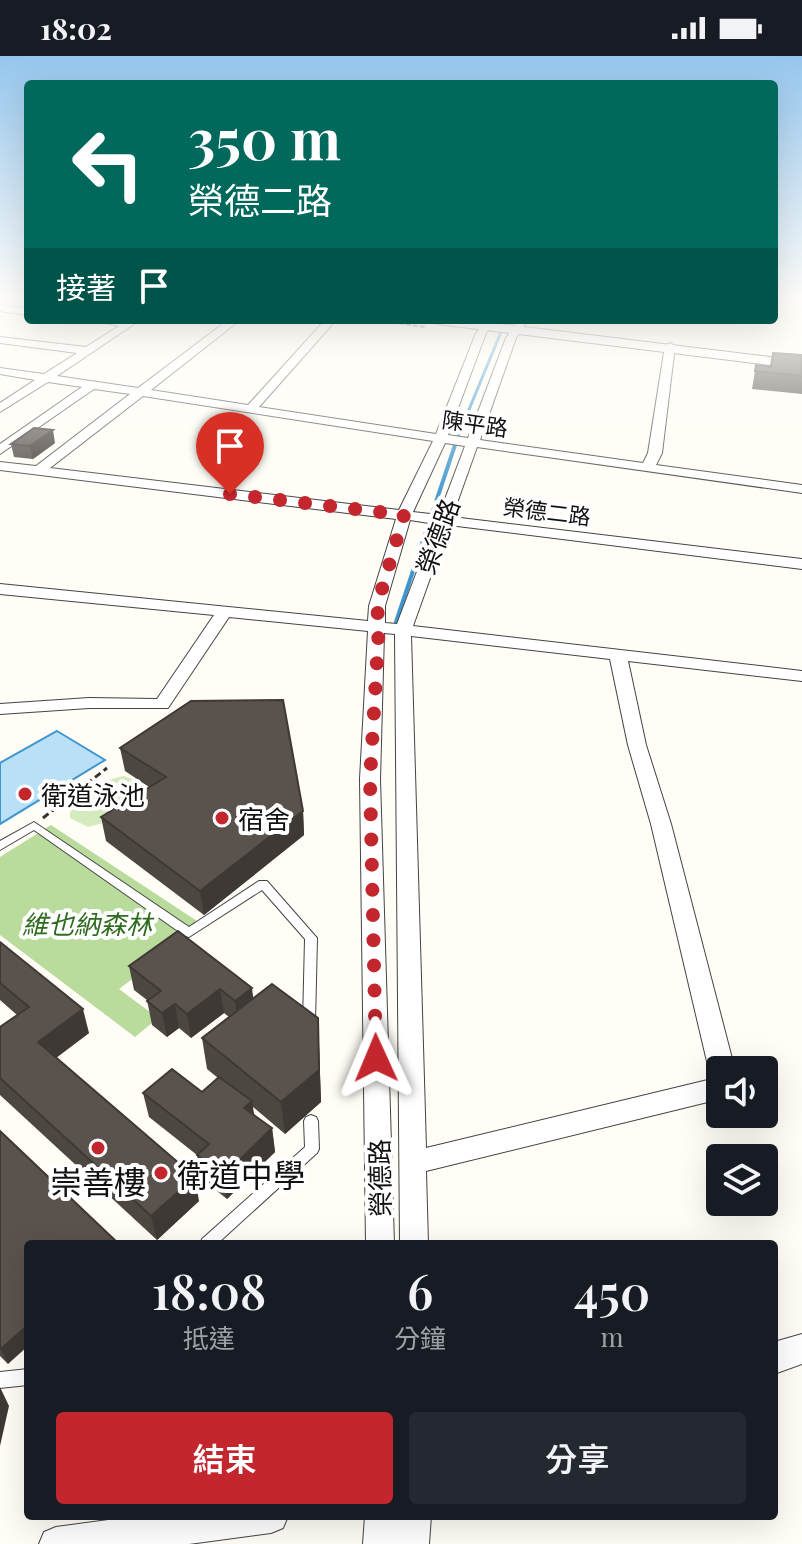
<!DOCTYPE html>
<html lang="zh-TW">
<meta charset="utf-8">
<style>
:root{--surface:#171b24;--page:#242831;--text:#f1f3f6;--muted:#9ea1a6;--accent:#c4262e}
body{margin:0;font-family:"Playfair Display","Noto Sans TC",serif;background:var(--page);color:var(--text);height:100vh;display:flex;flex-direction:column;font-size:30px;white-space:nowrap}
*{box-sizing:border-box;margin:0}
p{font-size:26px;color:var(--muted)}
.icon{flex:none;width:44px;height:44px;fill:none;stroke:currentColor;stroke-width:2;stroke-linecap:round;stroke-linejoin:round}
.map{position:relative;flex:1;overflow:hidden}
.side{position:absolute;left:24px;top:1184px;width:754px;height:280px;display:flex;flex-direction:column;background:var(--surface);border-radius:8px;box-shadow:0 8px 32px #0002}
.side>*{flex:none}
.hud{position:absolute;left:24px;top:24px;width:754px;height:244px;border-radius:8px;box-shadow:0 8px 32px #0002;background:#00695c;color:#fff;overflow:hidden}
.controls{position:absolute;left:706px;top:1000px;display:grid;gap:16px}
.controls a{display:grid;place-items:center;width:72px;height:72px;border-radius:8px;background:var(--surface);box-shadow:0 8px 32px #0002;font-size:40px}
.pin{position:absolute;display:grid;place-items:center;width:68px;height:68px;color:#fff;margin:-82px -34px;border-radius:50% 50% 50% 0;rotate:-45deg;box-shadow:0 0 8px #0007}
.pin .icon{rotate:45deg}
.me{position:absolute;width:88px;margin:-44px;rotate:359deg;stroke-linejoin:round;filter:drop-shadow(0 0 6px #0008)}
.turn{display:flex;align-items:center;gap:28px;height:168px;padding:0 32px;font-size:36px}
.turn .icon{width:104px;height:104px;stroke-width:2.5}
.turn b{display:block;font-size:56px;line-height:68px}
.then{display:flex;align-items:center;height:76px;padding:0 32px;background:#0003;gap:16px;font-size:30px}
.eta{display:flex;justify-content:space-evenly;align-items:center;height:136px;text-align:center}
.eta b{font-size:48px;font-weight:600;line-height:56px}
.button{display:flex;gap:16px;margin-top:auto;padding:16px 32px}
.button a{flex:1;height:92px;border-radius:8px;background:var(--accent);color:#fff;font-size:32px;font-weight:600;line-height:92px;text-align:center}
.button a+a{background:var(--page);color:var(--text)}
.status{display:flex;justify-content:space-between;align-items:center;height:56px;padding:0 40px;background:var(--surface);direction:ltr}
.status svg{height:22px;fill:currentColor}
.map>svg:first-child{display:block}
.green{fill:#d5ebbd}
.forest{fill:#b9dc9c}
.water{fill:#b9e0f7;stroke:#3f96cf;stroke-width:2}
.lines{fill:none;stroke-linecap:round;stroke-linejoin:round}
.stream-far1{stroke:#3f96cf;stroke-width:3}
.stream{stroke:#3f96cf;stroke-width:4}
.service-casing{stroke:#444;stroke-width:2}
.minor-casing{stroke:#444;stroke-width:2}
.tertiary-casing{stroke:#444;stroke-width:2}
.path-far1{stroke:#333;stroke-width:2;stroke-dasharray:5 2;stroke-linecap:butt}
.path{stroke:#333;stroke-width:3;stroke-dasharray:7 4;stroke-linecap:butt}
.service{fill:#fff;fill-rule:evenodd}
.minor{fill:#fff;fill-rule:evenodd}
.tertiary{fill:#fff;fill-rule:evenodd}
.wall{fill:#4d4742}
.shaded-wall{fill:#3f3936}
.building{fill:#5a524d;stroke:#3f3936;stroke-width:2}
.route{stroke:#c4262e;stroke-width:14;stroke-dasharray:0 25.2}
.poi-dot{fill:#c4262e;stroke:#fff;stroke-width:3}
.labels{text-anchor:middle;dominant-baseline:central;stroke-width:8;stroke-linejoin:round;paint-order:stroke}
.far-street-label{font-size:22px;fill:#111;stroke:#fff}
.street-label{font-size:26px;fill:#111;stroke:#fff}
.poi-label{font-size:26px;fill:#111;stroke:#fff;text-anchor:start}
.park-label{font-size:26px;font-style:italic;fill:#2f6b1f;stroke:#fff}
.near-poi-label{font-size:32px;fill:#111;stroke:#fff;text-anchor:start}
</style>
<div class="status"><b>18:02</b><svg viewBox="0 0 49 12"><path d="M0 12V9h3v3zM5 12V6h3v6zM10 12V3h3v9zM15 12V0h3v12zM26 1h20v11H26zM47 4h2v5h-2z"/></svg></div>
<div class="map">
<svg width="802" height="1488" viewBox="0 0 802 1488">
<rect width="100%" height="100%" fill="#fffdf5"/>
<path class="green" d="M124,720L146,729V734L103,767L88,771L70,762C68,736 103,724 124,720Z"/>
<path class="forest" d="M51,769L197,865L170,885L156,905L119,933L158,962L135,981L0,879V801Z"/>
<path class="water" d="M57,675L105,704L0,768V707Z"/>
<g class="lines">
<path class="stream-far1" d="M456,385L506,264"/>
<path class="stream" d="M396,566L457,383"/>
<defs>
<path id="service" d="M34,766L189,871L259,825H267L317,882L315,966L313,969L309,971L305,969L303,966L305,883L262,834L189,881L185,880L34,774L0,794V785Z
M311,1059L316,1061L318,1065L319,1093L317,1097L217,1188H200L202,1183L305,1091L304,1065L306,1061Z
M28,1313V1329L0,1332V1316Z"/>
<path id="minor" d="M0,249L28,253V259L0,255Z
M91,264H140L57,320L138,332L228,264H240L151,334L248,349L325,264H336L259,351L436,378L476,277L486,264H496L486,277L448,379L468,382L506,282L518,264H528L516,282L480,384L643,407L648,397L665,290L670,287L675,290L662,397L656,409L802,429V437L477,391L452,461L802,503V513L449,469L413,570L802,615V625L628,605L646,689L671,768L735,1014H720V1043L426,1115L428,1188H400L395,578L384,577L380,723L394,1188H366L360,723L368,575L229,561L168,652H89L0,658V648L89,642L157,643L214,559L0,538V528L368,565L369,550L396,463L0,414V406L36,410L130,338L94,333L0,398V388L82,331L48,326L0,356V347L35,324L0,318V312L44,318L77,297L0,287V281L86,291L119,270ZM143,340L433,385L399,454L50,412ZM445,387L465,390L439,459L413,456ZM410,464L435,468L397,568L385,567V550ZM411,580L610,603L628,689L651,768L709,1014L716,1022L426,1092Z
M802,1278V1308L774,1318V1286Z
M138,1460H288L283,1472L271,1477L189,1488H39L44,1476L56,1471Z
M365,1460H431L429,1488H363Z"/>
<path id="tertiary" d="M431,264H468L802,305V313L437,268Z"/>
</defs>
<use href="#service" class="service-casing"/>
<use href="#minor" class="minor-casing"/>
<use href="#tertiary" class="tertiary-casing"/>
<path class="path-far1" d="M371,264L426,271"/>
<path class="path" d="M43,762L107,712"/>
<use href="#service" class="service"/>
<use href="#minor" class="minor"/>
<use href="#tertiary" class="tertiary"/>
</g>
<path class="wall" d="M773,297L802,299V338L752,333L756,309L770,311Z
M55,387L33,403L14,401L11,388Z
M120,692L303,755L304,779L204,859L106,785L101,761L149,731L125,715Z
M0,886L89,977L56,1002L199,1145L157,1184L0,1039V971L17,959L0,944Z
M129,910L254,942L318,962L321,1046L285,1078L253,1051L254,1059L272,1072L275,1096L227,1143L202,1123L197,1099L149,1061L143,1037L202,1036L218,1022L207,1013L202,982L229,961L224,957L191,982L179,972L167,981L152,969L147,944L134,934Z
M0,1075L8,1308L0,1300Z"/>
<path class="shaded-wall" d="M53,374L55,387L33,403L30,390Z
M303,755L304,779L204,859L200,835Z
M252,932L255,956L238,969L235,945Z
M220,933L224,957L191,982L187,958Z
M175,948L179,972L167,981L162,957Z
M83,953L89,977L45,1010L38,986Z
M318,962L321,1046L285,1078L281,1046Z
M252,1045L255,1069L244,1052Z
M272,1072L275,1096L227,1143L223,1120Z
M195,1121L199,1145L157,1184L151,1160Z
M28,1269V1290L8,1308L1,1293Z
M0,1331L9,1350L0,1390Z"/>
<path class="building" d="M773,297L802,299V320L755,315L756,309L771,311Z
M34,372L53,374L30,390L11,388Z
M283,644L303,755L200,835L101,761L166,721L120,692L191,645Z
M178,875L252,932L235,945L220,933L187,958L175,948L162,957L147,945L161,935L129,910Z
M0,886L83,953L38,986L195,1121L151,1160L0,1022V971L29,951L0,927Z
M272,928L318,962L319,1014L281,1046L202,982Z
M172,1013L202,1036L219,1021L252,1045L244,1052L272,1072L223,1120L197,1099L209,1088L143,1037Z
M0,1075L119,1188H28V1269L1,1293L0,1292Z"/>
<linearGradient id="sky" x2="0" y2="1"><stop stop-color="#95c6ee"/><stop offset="0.54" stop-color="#fffefa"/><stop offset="1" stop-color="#fffefa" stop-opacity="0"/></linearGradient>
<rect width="802" height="451" fill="url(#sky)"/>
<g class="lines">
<path class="route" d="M230,438L404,459L377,550L379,571L370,723L376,1002"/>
</g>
<g class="poi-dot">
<circle cx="25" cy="738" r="8"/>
<circle cx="222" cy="762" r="8"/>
<circle cx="98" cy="1092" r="8"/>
<circle cx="161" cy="1117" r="8"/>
</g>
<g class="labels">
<g class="far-street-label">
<text transform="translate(475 367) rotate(8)">陳平路</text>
<text transform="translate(547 455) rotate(7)">榮德二路</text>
</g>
<g class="street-label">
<text transform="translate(437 480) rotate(-70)">榮德路</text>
<text transform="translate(379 1122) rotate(-91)">榮德路</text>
</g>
<g class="poi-label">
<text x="41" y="738">衛道泳池</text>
<text x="238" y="762">宿舍</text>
</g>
<g class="park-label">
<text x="87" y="867">維也納森林</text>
</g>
<g class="near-poi-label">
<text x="177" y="1117">衛道中學</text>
<text x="98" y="1124" text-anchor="middle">崇善樓</text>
</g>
</g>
</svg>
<div class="controls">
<a><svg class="icon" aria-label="sound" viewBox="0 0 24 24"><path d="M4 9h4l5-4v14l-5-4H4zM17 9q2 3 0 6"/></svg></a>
<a><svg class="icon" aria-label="layers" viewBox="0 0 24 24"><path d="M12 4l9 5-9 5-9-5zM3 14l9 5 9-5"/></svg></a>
</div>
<div class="pin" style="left:230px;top:438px;background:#d93025"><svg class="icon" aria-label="arrive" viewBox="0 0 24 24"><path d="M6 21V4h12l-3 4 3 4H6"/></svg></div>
<svg class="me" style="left:376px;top:1002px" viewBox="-20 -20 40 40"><path d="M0-17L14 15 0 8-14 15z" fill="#c4262e" stroke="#fff" stroke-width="4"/></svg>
<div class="hud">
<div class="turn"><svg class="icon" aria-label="left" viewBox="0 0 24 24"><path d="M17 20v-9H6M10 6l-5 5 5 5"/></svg><div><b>350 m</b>榮德二路</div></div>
<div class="then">接著<svg class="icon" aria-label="arrive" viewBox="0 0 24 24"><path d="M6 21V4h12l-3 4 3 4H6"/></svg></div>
</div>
<section class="side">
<div class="eta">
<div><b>18:08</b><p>抵達</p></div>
<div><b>6</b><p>分鐘</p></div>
<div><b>450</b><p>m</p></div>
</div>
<div class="button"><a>結束</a><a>分享</a></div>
</section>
</div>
